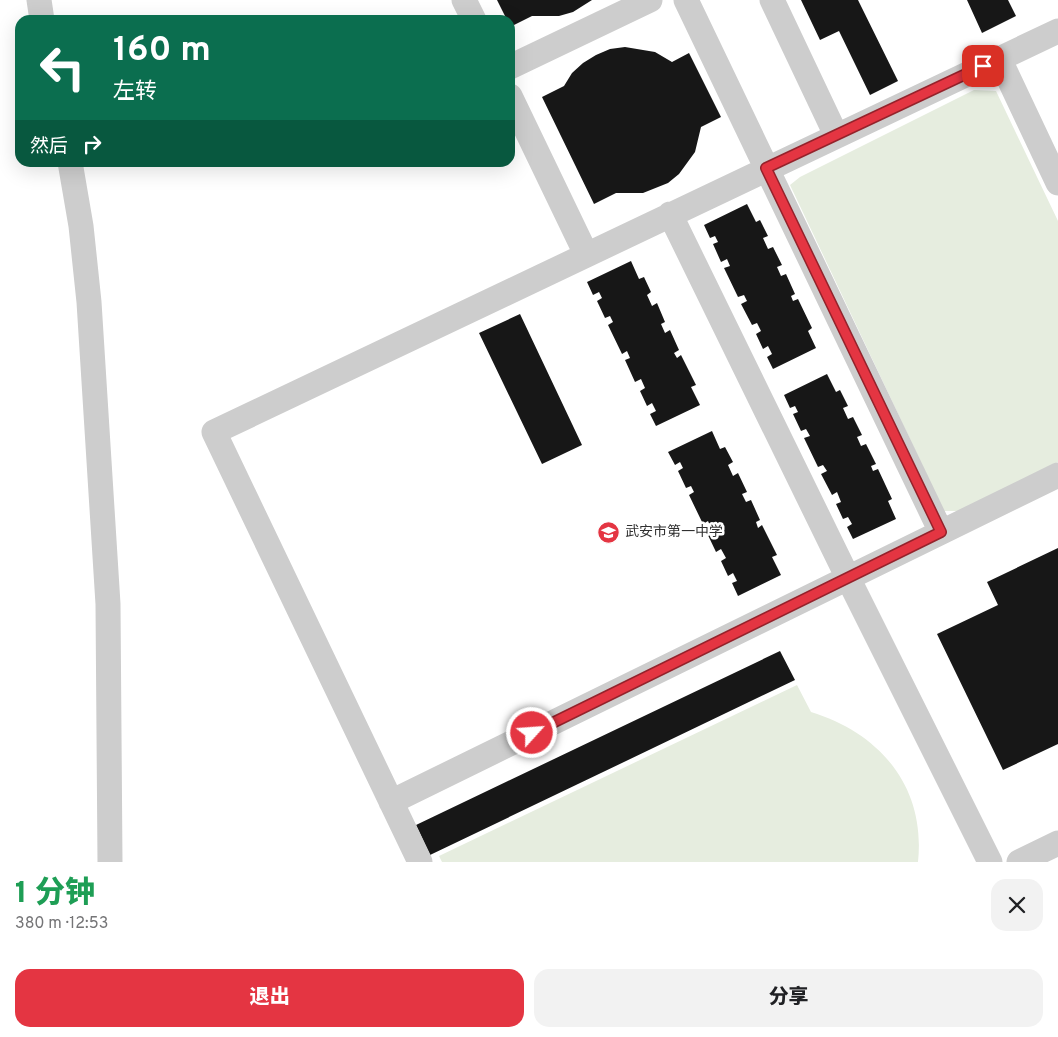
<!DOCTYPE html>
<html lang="zh">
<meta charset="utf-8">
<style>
:root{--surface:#fff;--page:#f2f2f2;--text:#202124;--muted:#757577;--accent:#e43542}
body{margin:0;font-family:Overpass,"Noto Sans SC",sans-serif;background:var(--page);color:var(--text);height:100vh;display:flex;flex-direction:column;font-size:19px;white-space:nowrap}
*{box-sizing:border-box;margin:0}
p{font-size:16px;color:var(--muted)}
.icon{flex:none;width:28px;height:28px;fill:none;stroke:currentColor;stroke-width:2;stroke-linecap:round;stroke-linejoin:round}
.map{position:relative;height:862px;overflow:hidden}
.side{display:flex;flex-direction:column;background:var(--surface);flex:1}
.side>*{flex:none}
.top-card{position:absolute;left:15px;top:15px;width:500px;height:152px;border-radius:15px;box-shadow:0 5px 20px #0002;background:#0b6e4f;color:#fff;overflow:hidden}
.pin{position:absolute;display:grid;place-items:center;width:42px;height:42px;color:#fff;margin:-21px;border-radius:10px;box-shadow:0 2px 8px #0006}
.me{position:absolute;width:55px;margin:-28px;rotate:64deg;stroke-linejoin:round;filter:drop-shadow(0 0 4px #0008)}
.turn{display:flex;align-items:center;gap:18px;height:105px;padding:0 15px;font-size:22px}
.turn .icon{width:65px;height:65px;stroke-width:2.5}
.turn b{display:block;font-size:35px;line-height:42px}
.then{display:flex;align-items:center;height:48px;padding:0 15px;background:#0003;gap:10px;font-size:19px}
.round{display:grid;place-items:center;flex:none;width:52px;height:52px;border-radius:15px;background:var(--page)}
.headline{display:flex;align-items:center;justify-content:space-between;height:85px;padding:0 15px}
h1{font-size:30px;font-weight:800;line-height:38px;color:#1e9e55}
.button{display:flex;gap:10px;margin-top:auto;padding:10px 15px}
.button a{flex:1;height:58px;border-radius:15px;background:var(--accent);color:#fff;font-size:20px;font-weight:800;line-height:58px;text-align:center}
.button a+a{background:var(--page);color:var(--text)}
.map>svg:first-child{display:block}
.green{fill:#e6eddf}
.building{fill:#171717}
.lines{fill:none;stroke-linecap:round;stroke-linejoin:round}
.minor{stroke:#cdcdcd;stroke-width:25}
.route-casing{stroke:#94222b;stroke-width:12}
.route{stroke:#e43542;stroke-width:9}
.labels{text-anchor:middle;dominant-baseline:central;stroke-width:5;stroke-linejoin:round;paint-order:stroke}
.poi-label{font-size:14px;fill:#303030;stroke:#fff;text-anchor:start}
</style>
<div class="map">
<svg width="1058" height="862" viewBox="0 0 1058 862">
<rect width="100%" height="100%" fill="#fff"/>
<path class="green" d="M974,90L996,91L1058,221V462L959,511H944L790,185L800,177Z
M797,685L811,712C880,733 926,787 918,862H442L439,856Z"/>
<path class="building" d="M497,0H592L573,12L559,16H532L510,27V20H507Z
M801,0H858L898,81L870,95L839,31L820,40Z
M967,0H1008L1016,16L982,33Z
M625,47L655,52L672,62L689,53L721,117L701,127L695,152L679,174L668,183L643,193H616L594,204L542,97L564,86L572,73L583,63L596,55L610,49Z
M747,204L756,222L760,220L768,236L763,238L768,249L773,247L782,265L777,267L781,276L786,274L795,294L791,296L793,301L798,299L812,328L808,331L816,348L773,369L767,357L772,354L768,346L763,349L756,334L761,331L757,323L752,325L741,304L747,301L744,295L738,297L724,268L730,266L727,259L721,262L713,244L718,242L715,236L710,238L704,225Z
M631,261L639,279L644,277L651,292L647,295L652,306L657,303L665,322L661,324L665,333L670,330L679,350L674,353L677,358L681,355L696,385L691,387L700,405L656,426L650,414L656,411L652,403L647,406L640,391L645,388L641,379L635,382L625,360L630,358L627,351L622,354L608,325L613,322L610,316L605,318L597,301L602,298L599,292L593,295L587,282Z
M520,314L582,445L542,464L479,333Z
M827,374L836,392L840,390L848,406L843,408L848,419L853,417L862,435L857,437L861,446L866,444L876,464L871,466L873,471L878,469L892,499L888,501L896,519L853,539L847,527L852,524L848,517L843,519L836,504L841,502L837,492L832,495L821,474L827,471L823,465L818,467L804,438L810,436L806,429L801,431L793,414L798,412L795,406L790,408L784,395Z
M712,431L720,449L725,447L733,462L728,465L733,476L738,473L747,492L742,494L746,502L751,500L760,520L756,522L758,528L762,525L777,555L772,557L781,575L738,596L732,583L737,581L733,573L728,576L721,561L726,558L721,549L716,552L706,531L711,528L708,521L703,524L689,495L694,492L691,486L686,488L678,471L683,468L680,462L675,465L668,452Z
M1058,548V744L1003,770L937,634L998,605L987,582Z
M780,651L795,680L430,855L416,825Z"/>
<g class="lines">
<path class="minor" d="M39,0L42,20
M464,0L474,20
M686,0L941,532
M772,0L836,135
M999,58L1058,183
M510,67L650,0
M510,96L586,254
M70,162L81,226L89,302L108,604L110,862
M670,214L848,578L990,862
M391,802L1058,475
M420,862L214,432L1058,31
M1019,862L1058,843"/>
</g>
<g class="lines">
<defs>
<path id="route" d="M532,733L941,532L766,168L983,66"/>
</defs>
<use href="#route" class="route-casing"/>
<use href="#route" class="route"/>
</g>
<defs>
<symbol id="school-disc" viewBox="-11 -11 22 22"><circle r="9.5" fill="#e43542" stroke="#fff"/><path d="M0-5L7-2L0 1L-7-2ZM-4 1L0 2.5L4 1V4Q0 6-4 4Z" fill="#fff"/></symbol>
</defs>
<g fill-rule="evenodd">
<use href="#school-disc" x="596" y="520" width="25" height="25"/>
</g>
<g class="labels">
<g class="poi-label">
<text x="625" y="532">武安市第一中学</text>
</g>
</g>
</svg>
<div class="pin" style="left:983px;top:66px;background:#d93025"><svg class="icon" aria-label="arrive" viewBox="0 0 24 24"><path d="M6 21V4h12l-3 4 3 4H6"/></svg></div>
<svg class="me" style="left:532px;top:733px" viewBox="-20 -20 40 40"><circle r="17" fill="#e43542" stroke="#fff" stroke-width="3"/><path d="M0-11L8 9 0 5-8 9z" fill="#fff"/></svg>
<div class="top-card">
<div class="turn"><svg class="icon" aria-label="left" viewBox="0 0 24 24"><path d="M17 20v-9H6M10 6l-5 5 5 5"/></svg><div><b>160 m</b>左转</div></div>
<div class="then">然后<svg class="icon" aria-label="right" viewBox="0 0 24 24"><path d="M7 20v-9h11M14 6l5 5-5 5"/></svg></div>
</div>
</div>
<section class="side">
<div class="headline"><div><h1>1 分钟</h1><p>380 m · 12:53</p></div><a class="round"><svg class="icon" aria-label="close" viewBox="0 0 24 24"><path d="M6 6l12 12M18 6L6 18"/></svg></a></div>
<div class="button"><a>退出</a><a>分享</a></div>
</section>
